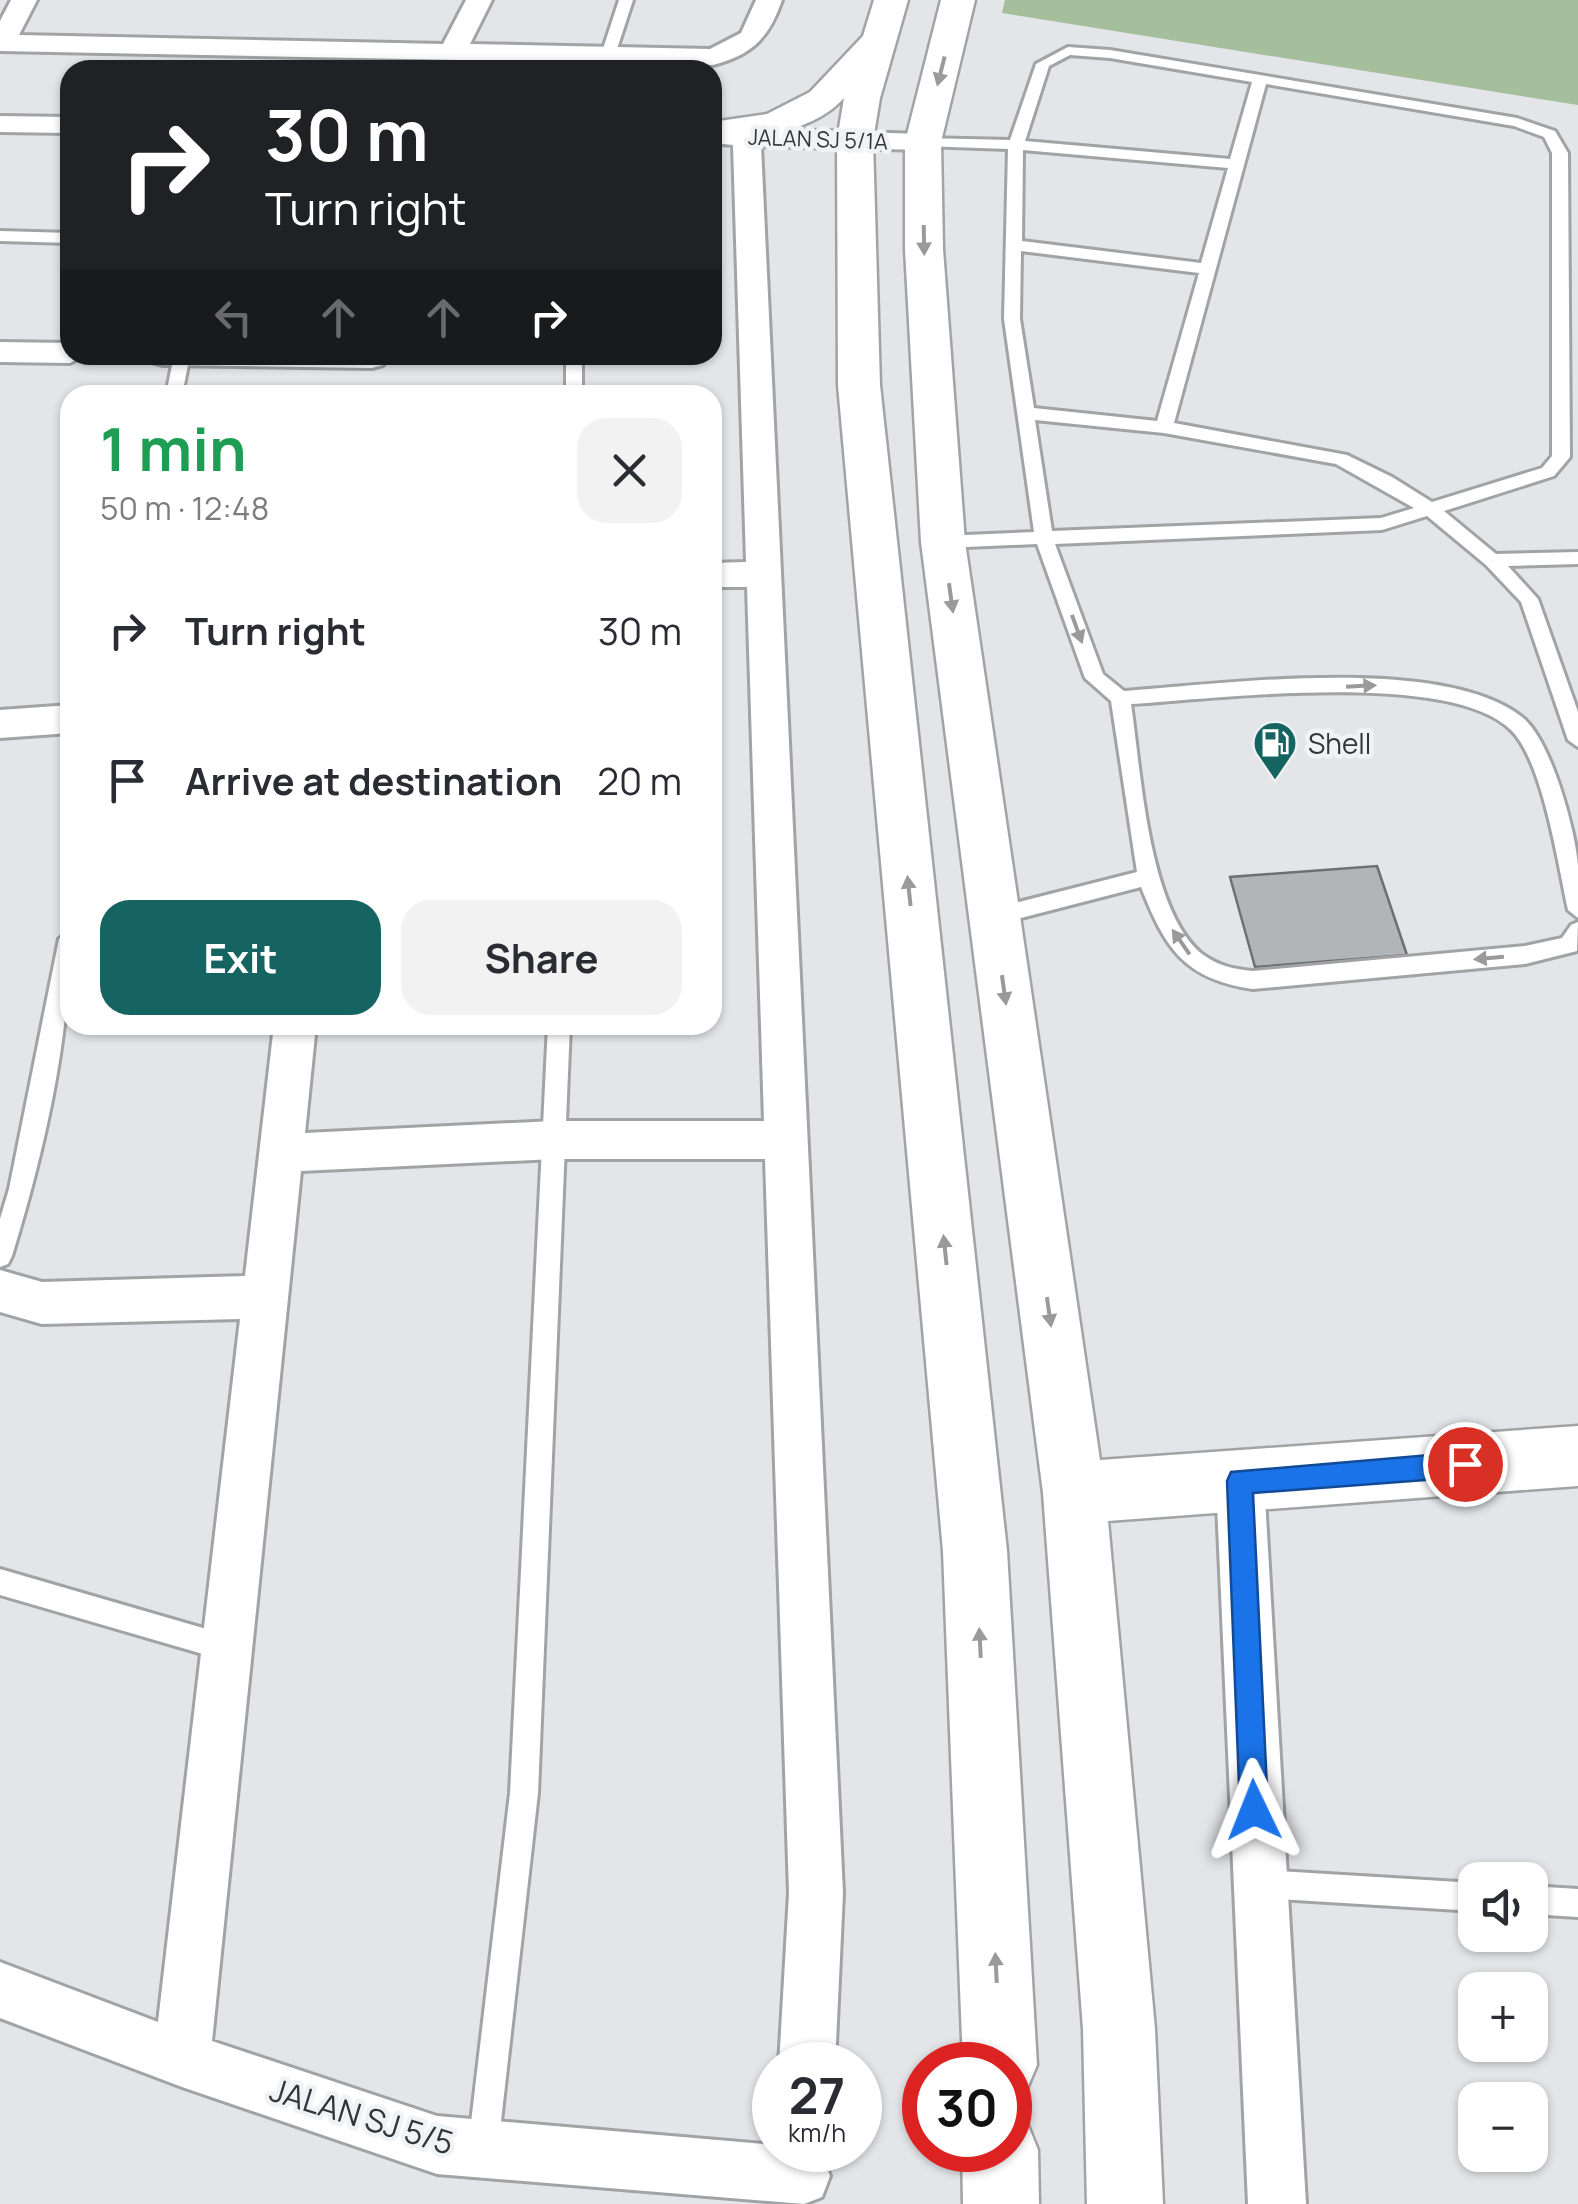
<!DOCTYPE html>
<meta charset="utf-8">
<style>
:root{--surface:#fff;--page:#f2f2f3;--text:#2b2b33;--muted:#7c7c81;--accent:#166461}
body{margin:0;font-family:Manrope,sans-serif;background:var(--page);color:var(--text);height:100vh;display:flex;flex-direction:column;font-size:38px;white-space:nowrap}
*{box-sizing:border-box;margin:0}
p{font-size:32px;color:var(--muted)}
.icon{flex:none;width:55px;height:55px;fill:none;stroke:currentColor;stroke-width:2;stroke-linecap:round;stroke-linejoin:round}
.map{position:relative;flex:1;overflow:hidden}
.panel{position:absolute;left:60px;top:385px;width:662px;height:650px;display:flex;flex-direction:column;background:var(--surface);border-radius:30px;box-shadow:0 2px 8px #0004}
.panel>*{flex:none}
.guide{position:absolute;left:60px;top:60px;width:662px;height:305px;border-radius:30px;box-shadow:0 2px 8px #0004;background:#202124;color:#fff;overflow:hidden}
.controls{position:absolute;left:1458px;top:1862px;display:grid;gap:20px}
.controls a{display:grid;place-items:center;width:90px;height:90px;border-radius:20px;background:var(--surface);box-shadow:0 2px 8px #0004;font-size:50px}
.speed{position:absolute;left:752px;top:2042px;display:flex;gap:20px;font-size:50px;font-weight:700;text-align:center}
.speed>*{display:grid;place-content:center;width:130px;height:130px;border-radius:50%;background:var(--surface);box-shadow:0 2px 8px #0004;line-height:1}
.speed small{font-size:25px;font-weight:400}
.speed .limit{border:15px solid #d22;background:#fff;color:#111}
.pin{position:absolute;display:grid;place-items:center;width:85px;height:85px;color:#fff;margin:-42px;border:5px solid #fff;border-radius:50%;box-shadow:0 2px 10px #0007}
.me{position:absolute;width:110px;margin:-55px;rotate:358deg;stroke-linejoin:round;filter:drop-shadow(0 0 8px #0008)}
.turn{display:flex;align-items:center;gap:35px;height:210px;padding:0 40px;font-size:45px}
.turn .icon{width:130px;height:130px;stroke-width:2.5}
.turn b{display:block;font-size:70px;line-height:85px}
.lanes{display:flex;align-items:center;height:95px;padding:0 40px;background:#0003;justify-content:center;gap:50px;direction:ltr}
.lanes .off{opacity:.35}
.round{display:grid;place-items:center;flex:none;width:105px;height:105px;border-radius:30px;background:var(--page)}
.head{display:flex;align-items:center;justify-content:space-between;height:170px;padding:0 40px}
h1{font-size:60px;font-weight:700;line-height:75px;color:#1e9e55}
.action{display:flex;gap:20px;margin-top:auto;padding:20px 40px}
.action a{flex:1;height:115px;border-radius:30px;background:var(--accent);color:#fff;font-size:40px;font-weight:700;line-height:115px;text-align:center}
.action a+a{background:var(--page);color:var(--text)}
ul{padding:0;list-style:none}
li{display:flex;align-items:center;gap:30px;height:150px;padding:0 40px}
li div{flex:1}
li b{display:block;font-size:38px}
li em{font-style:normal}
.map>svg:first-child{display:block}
.green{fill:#a5be9c}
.building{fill:#b2b5b7;stroke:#6e7072;stroke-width:2.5}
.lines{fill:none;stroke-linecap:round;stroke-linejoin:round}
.lane-casing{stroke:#a1a3a5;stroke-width:6}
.street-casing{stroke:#a1a3a5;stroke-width:6}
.secondary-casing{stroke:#a1a3a5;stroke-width:5}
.lane{fill:#fff;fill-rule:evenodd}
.street{fill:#fff;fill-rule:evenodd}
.secondary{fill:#fff;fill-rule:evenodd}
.oneway{fill:#9a9a9a}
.route{fill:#1a73e8;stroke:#114b97;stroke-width:2.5}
.labels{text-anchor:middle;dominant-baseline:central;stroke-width:9;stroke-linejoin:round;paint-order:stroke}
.far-street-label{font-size:22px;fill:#343536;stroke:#f0f3f5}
.poi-label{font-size:28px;fill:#343536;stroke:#f0f3f5;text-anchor:start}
.near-street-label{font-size:32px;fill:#343536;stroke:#f0f3f5}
</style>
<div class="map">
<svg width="1578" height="2204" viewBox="0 0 1578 2204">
<rect width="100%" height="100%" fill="#e3e5e8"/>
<path class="green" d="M1005,0H1578V105L1002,13Z"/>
<path class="building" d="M1377,866L1407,955L1255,967L1230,877Z"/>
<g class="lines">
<defs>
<path id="lane" d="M619,0H633L615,55L608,59L601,55Z
M1068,47L1110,50L1517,118L1555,131L1568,153L1570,457L1554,476L1444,511L1496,554L1578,552V564L1508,566L1538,599L1578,712V747L1568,740L1521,602L1486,565L1427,516L1382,530L1055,544L1103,674L1124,691C1223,684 1442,654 1522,717C1551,740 1575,829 1578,865C1578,882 1578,901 1578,918L1568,910C1558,865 1543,761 1511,730C1449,669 1215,699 1131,704C1141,771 1148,910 1202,954C1218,966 1234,969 1253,971L1525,946L1562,938L1571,925L1578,922L1577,951L1525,964L1253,989C1184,979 1165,948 1141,887L994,925L987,922L983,916L987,910L1137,872L1111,701L1085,678L1037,544L943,548L934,542L943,536L1034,532L1004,319L1008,149L923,146L916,142L923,138L1010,140L1036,64ZM1070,55L1110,58L1252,82L1230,159L1025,141L1049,66ZM1266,84L1514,126L1544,137L1552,153V456L1542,468L1432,502L1392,477L1347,455L1174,423ZM1023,150L1228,168L1201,263L1022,241ZM1021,251L1199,273L1157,421L1034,408L1020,319ZM1035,420L1164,433L1336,464L1414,508L1381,518L1052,531Z
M0,231L70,233V243L0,241Z
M174,355H190L182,395H166Z
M566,355H582V395H566Z
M70,930C70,1040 44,1152 12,1256L8,1264L0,1267V1219L9,1189L59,939Z
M548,1025H570L538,1793L498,2148L494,2159L483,2163L472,2159L468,2148L510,1793Z
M0,1569L227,1635L236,1639L240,1648L236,1657L227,1661L0,1595Z
M1261,1870L1475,1883V1911L1261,1898L1251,1894L1247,1884L1251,1874Z
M1530,1886L1578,1889V1917L1530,1914Z"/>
<path id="street" d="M11,0H37L19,35L443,44L466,0H492L470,44L710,49L741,33L756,0H782C769,38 752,55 713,65L0,51V21Z
M0,116L70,117V133L0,132Z
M719,128L923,134L933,136L937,142L933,148L923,150L761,146L843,1893L835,2065H779L789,1893L765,1159H554L301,1171L212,2041L437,2116L775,2145V2150H809L822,2155L830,2176L822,2197L804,2204L437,2174L182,2087L0,2018V1962L158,2022L240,1319L42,1324L0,1312V1270L42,1282L245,1276L274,1025H316L305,1133L554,1121H764L747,587H712V563L746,562L733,145L712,143V129Z
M0,342L70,343V355H84L70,363L0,362Z
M147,355H386L388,358L383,365L372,368L163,365L152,362Z
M70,705V733L0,738V710Z
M1240,1457L1257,1464L1264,1481L1306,2204H1248L1216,1481L1223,1464Z"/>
<path id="secondary" d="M874,0H908L880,98L873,140L880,385L1007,1551L1037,2065L1026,2091L1010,2098V2065H963L943,1551L838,385L837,140L844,98C812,133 757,137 712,144V122L767,114L810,92L863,36Z
M941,0H975L941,142L943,249L965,542L1100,1460L1578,1426V1486L1108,1521L1155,2029L1163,2204H1087L1083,2029L1043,1493L921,542L905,249V142Z
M1010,2117L1027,2123L1038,2150L1039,2204H963L962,2150H1010Z"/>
</defs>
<use href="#lane" class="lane-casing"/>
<use href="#street" class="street-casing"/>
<use href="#secondary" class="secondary-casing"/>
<use href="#lane" class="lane"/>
<use href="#street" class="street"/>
<use href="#secondary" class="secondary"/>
</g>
<defs><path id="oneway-solid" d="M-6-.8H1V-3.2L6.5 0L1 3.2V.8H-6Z" transform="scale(2.5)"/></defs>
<g class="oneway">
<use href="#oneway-solid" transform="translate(941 71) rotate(104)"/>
<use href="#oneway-solid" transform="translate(924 240) rotate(89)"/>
<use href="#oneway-solid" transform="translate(951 598) rotate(82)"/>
<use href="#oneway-solid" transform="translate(1077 629) rotate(70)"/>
<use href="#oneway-solid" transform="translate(1361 686) rotate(-3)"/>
<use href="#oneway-solid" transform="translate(909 891) rotate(-96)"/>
<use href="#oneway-solid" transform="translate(1181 942) rotate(-125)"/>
<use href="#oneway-solid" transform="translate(1489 958) rotate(175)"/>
<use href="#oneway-solid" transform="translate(1004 990) rotate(82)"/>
<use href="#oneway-solid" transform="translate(945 1250) rotate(-96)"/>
<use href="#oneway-solid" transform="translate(1049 1312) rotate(82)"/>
<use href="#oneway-solid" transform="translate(980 1643) rotate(-93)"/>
<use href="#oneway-solid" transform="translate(996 1968) rotate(-93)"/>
</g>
<path class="route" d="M1465,1452L1474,1456L1478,1464L1474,1473L1465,1477L1253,1493L1268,1810L1264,1820L1254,1824L1244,1820L1240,1810L1227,1481L1231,1472Z"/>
<defs>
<symbol id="fuel-pin" viewBox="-11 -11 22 30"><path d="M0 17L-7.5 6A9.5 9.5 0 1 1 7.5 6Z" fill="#166461" stroke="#f0f3f5"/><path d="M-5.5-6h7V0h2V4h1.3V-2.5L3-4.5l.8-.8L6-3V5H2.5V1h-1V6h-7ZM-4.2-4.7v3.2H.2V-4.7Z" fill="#fff"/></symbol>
</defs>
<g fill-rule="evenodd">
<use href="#fuel-pin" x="1250" y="718" width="50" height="68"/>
</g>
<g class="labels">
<g class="far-street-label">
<text transform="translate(818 139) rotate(2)">JALAN SJ 5/1A</text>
</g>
<g class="poi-label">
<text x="1308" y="743">Shell</text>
</g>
<g class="near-street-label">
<text transform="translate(362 2116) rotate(17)">JALAN SJ 5/5</text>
</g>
</g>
</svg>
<div class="controls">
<a><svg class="icon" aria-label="sound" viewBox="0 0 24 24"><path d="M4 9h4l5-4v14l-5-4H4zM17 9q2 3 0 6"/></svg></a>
<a>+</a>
<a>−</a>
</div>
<div class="speed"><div>27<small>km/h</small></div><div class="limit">30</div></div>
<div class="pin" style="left:1465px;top:1464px;background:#d93025"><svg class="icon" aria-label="arrive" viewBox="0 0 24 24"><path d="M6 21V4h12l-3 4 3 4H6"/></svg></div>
<svg class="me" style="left:1254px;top:1810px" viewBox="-20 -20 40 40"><path d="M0-17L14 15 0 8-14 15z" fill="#1a73e8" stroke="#fff" stroke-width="4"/></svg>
<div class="guide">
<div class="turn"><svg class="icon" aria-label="right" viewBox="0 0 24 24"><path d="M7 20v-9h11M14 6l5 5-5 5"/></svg><div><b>30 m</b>Turn right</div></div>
<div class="lanes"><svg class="icon off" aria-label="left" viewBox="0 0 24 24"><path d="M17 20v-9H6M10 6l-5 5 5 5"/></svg><svg class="icon off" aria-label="ahead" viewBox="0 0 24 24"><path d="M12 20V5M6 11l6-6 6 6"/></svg><svg class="icon off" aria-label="ahead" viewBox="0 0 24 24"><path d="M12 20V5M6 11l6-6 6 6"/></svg><svg class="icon" aria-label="right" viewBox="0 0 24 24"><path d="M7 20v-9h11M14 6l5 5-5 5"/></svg></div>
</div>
<section class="panel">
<div class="head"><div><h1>1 min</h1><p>50 m · 12:48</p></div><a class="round"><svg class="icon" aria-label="close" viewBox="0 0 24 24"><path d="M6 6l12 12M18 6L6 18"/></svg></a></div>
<ul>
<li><svg class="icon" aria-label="right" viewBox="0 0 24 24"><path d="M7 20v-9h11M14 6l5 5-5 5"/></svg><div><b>Turn right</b></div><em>30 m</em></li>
<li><svg class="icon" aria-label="arrive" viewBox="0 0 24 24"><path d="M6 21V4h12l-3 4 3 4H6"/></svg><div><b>Arrive at destination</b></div><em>20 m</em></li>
</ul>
<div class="action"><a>Exit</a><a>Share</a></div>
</section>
</div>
